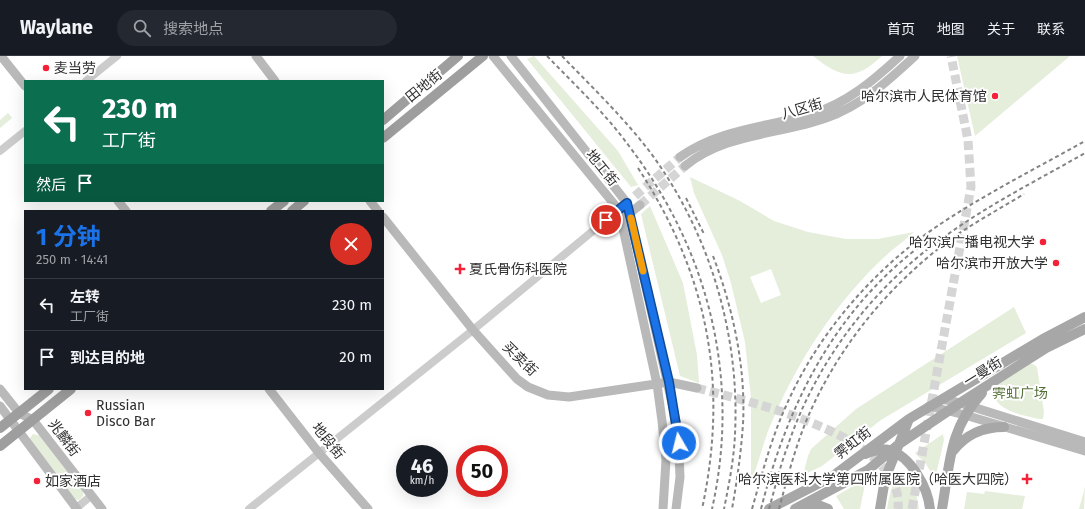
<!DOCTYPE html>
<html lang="zh">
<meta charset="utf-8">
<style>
:root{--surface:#171b24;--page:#242831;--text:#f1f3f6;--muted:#9ea1a6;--line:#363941;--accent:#1a73e8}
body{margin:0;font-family:"Fira Sans","Noto Sans SC",sans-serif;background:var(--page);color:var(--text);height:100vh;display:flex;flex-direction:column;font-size:15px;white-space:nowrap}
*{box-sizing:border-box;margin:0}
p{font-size:13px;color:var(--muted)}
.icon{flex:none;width:22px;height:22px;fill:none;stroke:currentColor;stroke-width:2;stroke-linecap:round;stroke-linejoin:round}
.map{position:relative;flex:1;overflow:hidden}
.side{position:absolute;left:24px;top:154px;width:360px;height:180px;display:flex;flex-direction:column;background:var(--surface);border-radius:0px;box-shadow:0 4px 16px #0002}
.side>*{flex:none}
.hud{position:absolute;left:24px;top:24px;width:360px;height:122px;border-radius:0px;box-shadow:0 4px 16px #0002;background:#0b6e4f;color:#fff;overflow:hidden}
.speed{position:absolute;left:396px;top:389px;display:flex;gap:8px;font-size:20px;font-weight:700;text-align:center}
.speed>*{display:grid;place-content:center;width:52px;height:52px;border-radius:50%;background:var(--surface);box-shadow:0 4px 16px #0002;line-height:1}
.speed small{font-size:10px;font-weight:400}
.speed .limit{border:6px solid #d22;background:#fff;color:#111}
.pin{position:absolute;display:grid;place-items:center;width:34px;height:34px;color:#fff;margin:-17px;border:2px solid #fff;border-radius:50%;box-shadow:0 1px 4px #0007}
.me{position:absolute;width:44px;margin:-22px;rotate:352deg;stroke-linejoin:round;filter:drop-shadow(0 0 3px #0008)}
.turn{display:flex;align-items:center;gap:14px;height:84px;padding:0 12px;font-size:18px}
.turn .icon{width:52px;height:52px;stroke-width:2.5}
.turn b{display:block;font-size:28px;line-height:34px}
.then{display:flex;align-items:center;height:38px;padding:0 12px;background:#0003;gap:8px;font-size:15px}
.round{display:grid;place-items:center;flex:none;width:42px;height:42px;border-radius:21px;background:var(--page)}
.overview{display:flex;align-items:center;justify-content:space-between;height:68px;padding:0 12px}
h1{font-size:24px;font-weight:700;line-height:30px;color:var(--accent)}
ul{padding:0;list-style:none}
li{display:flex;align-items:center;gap:12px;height:52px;padding:0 12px;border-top:1px solid var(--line)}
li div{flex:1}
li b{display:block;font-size:15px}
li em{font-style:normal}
header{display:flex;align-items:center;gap:24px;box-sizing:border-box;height:56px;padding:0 20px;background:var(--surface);border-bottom:1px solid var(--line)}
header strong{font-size:19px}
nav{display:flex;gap:22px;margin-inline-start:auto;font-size:14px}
.search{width:280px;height:36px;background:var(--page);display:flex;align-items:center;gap:10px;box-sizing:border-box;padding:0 14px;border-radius:22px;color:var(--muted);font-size:15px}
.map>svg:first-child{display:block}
.green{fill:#e5eddb;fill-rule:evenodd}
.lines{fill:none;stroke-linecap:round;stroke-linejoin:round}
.secondary-tunnel{stroke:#d5d5d5;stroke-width:9;stroke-dasharray:9 4.5;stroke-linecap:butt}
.tertiary{stroke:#ccc;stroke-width:8}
.secondary{stroke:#b9b9b9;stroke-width:9}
.primary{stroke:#a7a7a7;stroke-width:10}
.trunk{stroke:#9e9e9e;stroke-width:10}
.rail{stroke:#848484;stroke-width:2;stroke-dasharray:4 3;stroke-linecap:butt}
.route-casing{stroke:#114b97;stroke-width:10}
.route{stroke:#1a73e8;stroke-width:7}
.slow{stroke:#f59e0b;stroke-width:7}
.poi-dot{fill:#f52138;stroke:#fff;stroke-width:1.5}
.labels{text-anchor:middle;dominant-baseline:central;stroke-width:4;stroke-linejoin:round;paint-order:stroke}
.poi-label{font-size:14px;fill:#2f2f2f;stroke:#fff;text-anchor:start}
.street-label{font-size:14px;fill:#2f2f2f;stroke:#fff}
.park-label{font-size:14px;fill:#536f38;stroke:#fff}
</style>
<header>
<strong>Waylane</strong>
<div class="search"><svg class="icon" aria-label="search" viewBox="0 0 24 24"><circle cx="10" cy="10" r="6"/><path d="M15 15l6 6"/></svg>搜索地点</div>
<nav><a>首页</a><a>地图</a><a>关于</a><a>联系</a></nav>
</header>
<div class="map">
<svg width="1085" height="453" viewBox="0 0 1085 453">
<rect width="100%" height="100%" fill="#fff"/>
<path class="green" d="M534,0L618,95L638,129L631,131L527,3Z
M813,0H882C854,26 841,22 813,0Z
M957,0H1070L975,80Z
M8,57L12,62L0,72V64Z
M690,121L740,145L774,165L808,176L846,183H878L914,176C903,186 890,195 879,206C834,250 799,303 774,361C764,382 759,406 751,427V342L745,286L731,227L722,199L694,137ZM771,213L781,239L761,247L750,221Z
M650,150L683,227L697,299L699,327L680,320L641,158Z
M1014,251L1026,277L881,364L822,410L803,419L808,400L811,393L856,353Z
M1030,308H1033L1037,311L1044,356L1043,363H1039C1020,358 997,356 992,335L996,328Z
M33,378L41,380L83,434V440L79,444L73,443L29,383Z
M943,378L944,384L935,423L926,408L915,397Z
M901,416C913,423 918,441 919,453H887C889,442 892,424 901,416Z
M862,425H865V428L860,453H844L836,440Z
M1085,431L1084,453H1079Z
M985,435L1025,440L1022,453H964L967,436L984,438Z"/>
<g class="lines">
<path class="secondary-tunnel" d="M635,140L680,101
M640,149L685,110
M697,332C749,346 905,379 898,453
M912,453L971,131L968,84L951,0"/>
<path class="tertiary" d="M86,25L117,0
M0,95L25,75
M75,453L91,440
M249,453L473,274L623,150"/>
<path class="secondary" d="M1,0L25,30
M256,0L275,25
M493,0L619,154L657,328L662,365L666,404L663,453
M511,0L627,147L678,374L680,421L676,453
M680,101C719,73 767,71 812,58C847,47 873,25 900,0
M685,110C725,77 779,79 826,62C861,50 888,25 915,0
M118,145L126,155
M370,145L378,155
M626,156L630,157L640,149
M383,161L473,274L517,323L528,331L548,339L569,341L669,326L697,332
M0,333L19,357L33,364L102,453
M269,333L319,397L368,453
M942,343L960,347L1085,386
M0,350L77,453
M929,350L965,359L1085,395"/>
<path class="primary" d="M953,395C966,378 983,371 1004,371
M865,398C873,395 881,392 889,394C911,400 928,432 930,453
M805,450L818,449L828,453
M769,453L833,420L909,363L1043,283L1085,261
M795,453L868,414L899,388L960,347L1046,292L1085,273
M880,453L885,423L909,363
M942,453C950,407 949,373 982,337"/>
<path class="trunk" d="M383,64L458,0
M383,82L483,0
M271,155L284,145
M292,155L304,145
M0,372L49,333
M0,390L71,333"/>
<path class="rail" d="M547,0C575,29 605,57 629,90C709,195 741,323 712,453
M562,0C592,31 624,62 650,96C710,177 740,279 735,378C734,403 729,428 724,453
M638,112C708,219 729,327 702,453
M686,142L704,178
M713,200C733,252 746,312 743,368C741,397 737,425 732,453
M752,453C762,418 771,383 786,350C817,279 872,215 936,171C983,139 1035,113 1085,85
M761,453C787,350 833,257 919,191
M769,453C775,432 780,410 788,389C816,306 873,231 944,181C988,149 1038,124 1085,97
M779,453C787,423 795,392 807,363C837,293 886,232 947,186C971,168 998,154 1024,138"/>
</g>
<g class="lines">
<defs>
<path id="route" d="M606,164L627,147L669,326L679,387"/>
</defs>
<use href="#route" class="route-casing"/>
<use href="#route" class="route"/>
<path class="slow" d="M631,162L643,215"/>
</g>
<g class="poi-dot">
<circle cx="46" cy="12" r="4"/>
<circle cx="995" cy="40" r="4"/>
<circle cx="1043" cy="186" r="4"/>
<circle cx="1056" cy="207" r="4"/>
<path d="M458 207h4v4h4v4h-4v4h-4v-4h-4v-4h4z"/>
<circle cx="88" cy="357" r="4"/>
<path d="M1025 417h4v4h4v4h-4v4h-4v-4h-4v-4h4z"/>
<circle cx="37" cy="425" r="4"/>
</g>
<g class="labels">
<g class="poi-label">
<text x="54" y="12">麦当劳</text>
<text x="987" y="40" text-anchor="end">哈尔滨市人民体育馆</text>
<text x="1035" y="186" text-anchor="end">哈尔滨广播电视大学</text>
<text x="1048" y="207" text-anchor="end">哈尔滨市开放大学</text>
<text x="469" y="213">夏氏骨伤科医院</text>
<text x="96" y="349">Russian<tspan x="96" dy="16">Disco Bar</tspan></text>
<text x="1018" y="423" text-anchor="end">哈尔滨医科大学第四附属医院（哈医大四院）</text>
<text x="45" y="425">如家酒店</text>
</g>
<g class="street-label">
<text transform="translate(424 30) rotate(-39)">田地街</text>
<text transform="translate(802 53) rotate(-16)">八区街</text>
<text transform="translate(602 112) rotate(51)">地工街</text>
<text transform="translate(520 303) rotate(44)">买卖街</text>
<text transform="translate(983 316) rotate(-32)">一曼街</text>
<text transform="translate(64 382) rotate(53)">兆麟街</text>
<text transform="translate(328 385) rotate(51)">地段街</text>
<text transform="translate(853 387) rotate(-38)">霁虹街</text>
</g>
<g class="park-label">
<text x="1020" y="337">霁虹广场</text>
</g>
</g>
</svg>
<div class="speed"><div>46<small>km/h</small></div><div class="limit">50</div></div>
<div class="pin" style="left:606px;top:164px;background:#d93025"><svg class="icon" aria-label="arrive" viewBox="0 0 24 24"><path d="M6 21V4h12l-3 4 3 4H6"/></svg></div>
<svg class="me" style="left:679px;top:387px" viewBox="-20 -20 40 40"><circle r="17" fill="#1a73e8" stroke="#fff" stroke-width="3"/><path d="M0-11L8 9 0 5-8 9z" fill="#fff"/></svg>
<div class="hud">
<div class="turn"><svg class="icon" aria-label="left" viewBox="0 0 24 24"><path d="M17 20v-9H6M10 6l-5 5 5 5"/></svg><div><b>230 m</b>工厂街</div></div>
<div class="then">然后<svg class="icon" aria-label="arrive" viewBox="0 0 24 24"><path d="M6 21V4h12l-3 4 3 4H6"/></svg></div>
</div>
<section class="side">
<div class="overview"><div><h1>1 分钟</h1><p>250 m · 14:41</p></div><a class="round" style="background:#d93025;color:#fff"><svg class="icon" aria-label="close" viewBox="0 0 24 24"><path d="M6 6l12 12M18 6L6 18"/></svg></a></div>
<ul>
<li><svg class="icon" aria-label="left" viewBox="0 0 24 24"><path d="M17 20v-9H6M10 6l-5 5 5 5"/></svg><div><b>左转</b><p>工厂街</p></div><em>230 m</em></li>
<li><svg class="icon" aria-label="arrive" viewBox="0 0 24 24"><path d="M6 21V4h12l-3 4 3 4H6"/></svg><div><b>到达目的地</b></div><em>20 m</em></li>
</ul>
</section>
</div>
